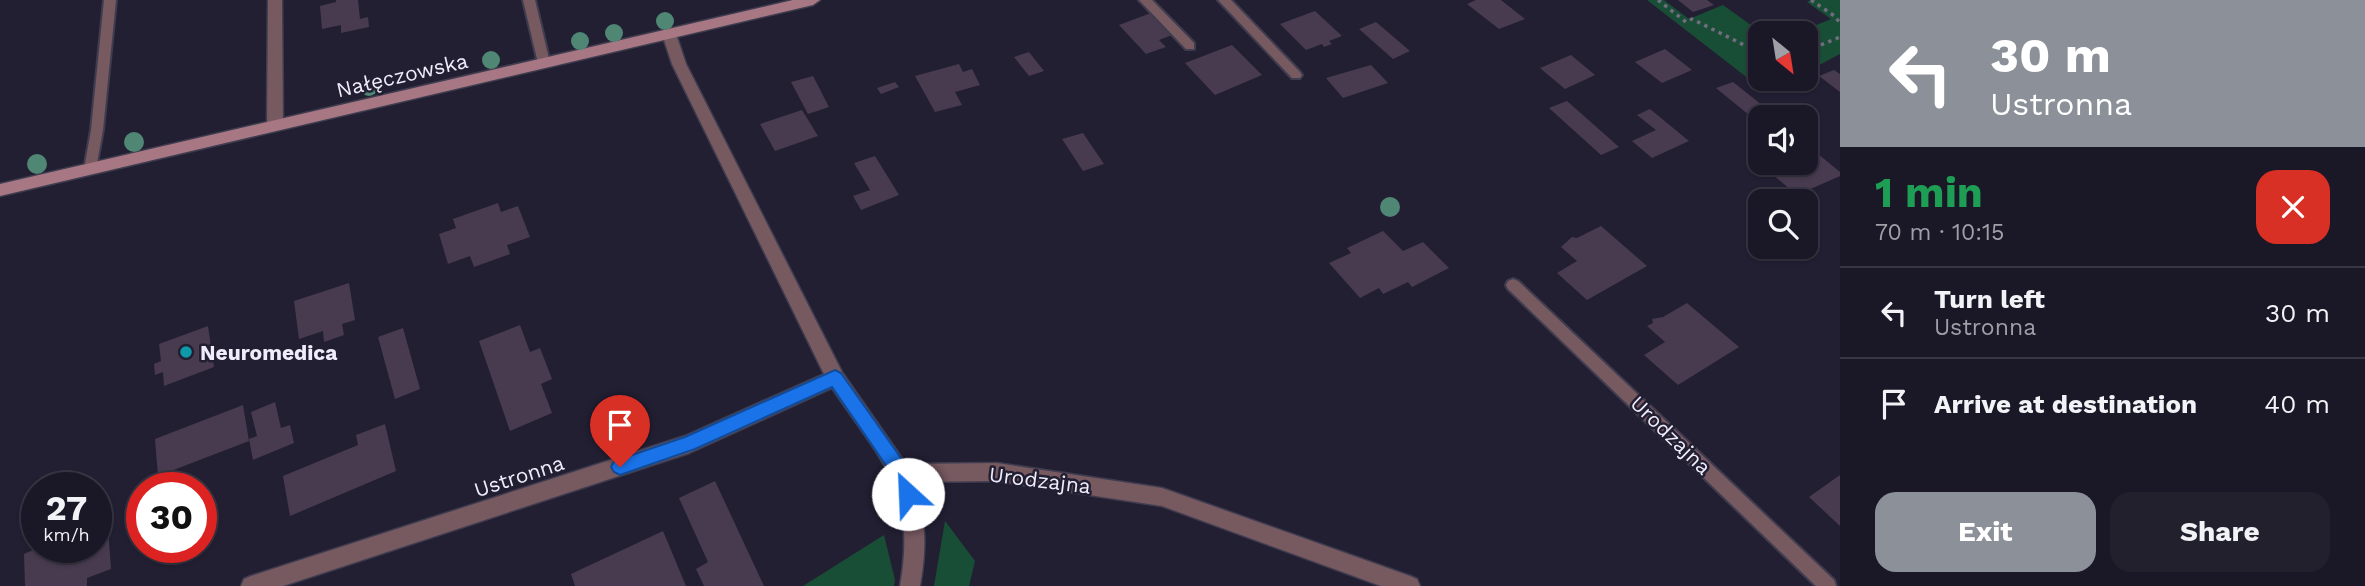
<!DOCTYPE html>
<meta charset="utf-8">
<style>
:root{--surface:#1a1726;--page:#23202e;--text:#f1f3f6;--muted:#9f9fa7;--line:#383643;--accent:#8c9099}
body{margin:0;font-family:"Work Sans",sans-serif;background:var(--page);color:var(--text);height:100vh;display:flex;flex-direction:column;font-size:26px;white-space:nowrap}
*{box-sizing:border-box;margin:0}
p{font-size:23px;color:var(--muted)}
.icon{flex:none;width:38px;height:38px;fill:none;stroke:currentColor;stroke-width:2;stroke-linecap:round;stroke-linejoin:round}
.map{position:relative;flex:1;overflow:hidden}
.side{display:flex;flex-direction:column;background:var(--surface);width:525px}
.side>*{flex:none}
.hud{background:#8c9099;color:#fff;overflow:hidden}
.needle{width:46px;rotate:150deg}
.fabs{position:absolute;left:1748px;top:21px;display:grid;gap:14px}
.fabs a{display:grid;place-items:center;width:70px;height:70px;border-radius:14px;background:var(--surface);box-shadow:0 2px 5px #0004,0 0 0 2px var(--line);font-size:35px}
.speed{position:absolute;left:21px;top:472px;display:flex;gap:14px;font-size:35px;font-weight:700;text-align:center}
.speed>*{display:grid;place-content:center;width:91px;height:91px;border-radius:50%;background:var(--surface);box-shadow:0 2px 5px #0004,0 0 0 2px var(--line);line-height:1}
.speed small{font-size:18px;font-weight:400}
.speed .limit{border:10px solid #d22;background:#fff;color:#111}
.pin{position:absolute;display:grid;place-items:center;width:60px;height:60px;color:#fff;margin:-72px -30px;border-radius:50% 50% 50% 0;rotate:-45deg;box-shadow:0 0 7px #0007}
.pin .icon{rotate:45deg}
.me{position:absolute;width:77px;margin:-38px;rotate:335deg;stroke-linejoin:round;filter:drop-shadow(0 0 5px #0008)}
.turn{display:flex;align-items:center;gap:24px;height:147px;padding:0 35px;font-size:32px}
.turn .icon{width:91px;height:91px;stroke-width:2.5}
.turn b{display:block;font-size:49px;line-height:60px}
.round{display:grid;place-items:center;flex:none;width:74px;height:74px;border-radius:21px;background:var(--page)}
.headline{display:flex;align-items:center;justify-content:space-between;height:119px;padding:0 35px}
h1{font-size:42px;font-weight:700;line-height:52px;color:#1e9e55}
.primary-button{display:flex;gap:14px;margin-top:auto;padding:14px 35px}
.primary-button a{flex:1;height:80px;border-radius:21px;background:var(--accent);color:#fff;font-size:28px;font-weight:700;line-height:80px;text-align:center}
.primary-button a+a{background:var(--page);color:var(--text)}
ul{padding:0;list-style:none}
li{display:flex;align-items:center;gap:21px;height:91px;padding:0 35px;border-top:2px solid var(--line)}
li div{flex:1}
li b{display:block;font-size:26px}
li em{font-style:normal}
main{display:flex;flex:1;min-height:0}
.map>svg:first-child{display:block}
.green{fill:#194e36}
.building{fill:#483b50}
.lines{fill:none;stroke-linecap:round;stroke-linejoin:round}
.lane-casing{stroke:#3f3c4f;stroke-width:4}
.street-casing{stroke:#3f3c4f;stroke-width:3}
.secondary-casing{stroke:#3f3c4f;stroke-width:3}
.path{stroke:#706d7f;stroke-width:3.5;stroke-dasharray:3.5 4.5;stroke-linecap:butt}
.lane{fill:#775960;fill-rule:evenodd}
.street{fill:#775960;fill-rule:evenodd}
.secondary{fill:#a77883;fill-rule:evenodd}
.tree{fill:#4f8674}
.route{fill:#1a73e8;stroke:#114b97;stroke-width:2}
.culture-dot{fill:#0f9aa8;stroke:#221f33;stroke-width:2.5}
.labels{text-anchor:middle;dominant-baseline:central;stroke-width:5;stroke-linejoin:round;paint-order:stroke}
.street-label{font-size:21px;fill:#efedfc;stroke:#221f33}
.poi-label{font-size:21px;font-weight:bold;fill:#efedfc;stroke:#221f33;text-anchor:start}
</style>
<main>
<div class="map">
<svg width="1840" height="586" viewBox="0 0 1840 586">
<rect width="100%" height="100%" fill="#221f33"/>
<path class="green" d="M1647,0H1664L1689,19L1723,5L1762,33L1760,79H1794L1767,93Z
M1811,0H1840V54L1806,72V33H1797L1831,19L1807,2Z
M945,521L975,561L969,586H934Z
M884,535L895,580L894,586H803Z"/>
<path class="building" d="M336,0H358L360,19L368,17L369,27L341,33V25L322,29L320,6L336,2Z
M1476,0H1501L1525,19L1499,29L1467,4Z
M1678,0H1707L1714,5L1693,12Z
M1315,11L1342,36L1329,41L1332,44L1324,47L1322,44L1306,50L1280,24Z
M1151,13L1172,35L1159,40L1166,47L1146,54L1119,25Z
M1376,22L1410,51L1393,59L1359,29Z
M1232,45L1262,75L1215,95L1185,63Z
M1665,49L1692,70L1662,83L1635,62Z
M1029,52L1044,71L1029,76L1014,57Z
M1571,55L1595,75L1565,89L1540,68Z
M959,64L963,72L972,69L980,85L955,92L962,105L935,112L915,76Z
M1371,65L1388,83L1343,98L1326,78Z
M1834,70L1840,74V92L1819,76Z
M813,76L829,107L808,114L791,82Z
M895,82L899,87L881,94L877,88Z
M1733,82L1777,117H1760V124L1716,88Z
M1567,101L1619,147L1601,155L1549,108Z
M1650,109L1689,141L1652,158L1632,141L1656,130L1637,115Z
M802,110L818,136L775,151L760,124Z
M1083,133L1104,164L1083,171L1062,139Z
M1812,149L1840,172V176L1797,195L1766,169L1780,163H1806V152Z
M875,156L899,195L861,210L853,196L870,190L854,163Z
M498,203L501,212L518,206L530,237L507,245L510,254L474,267L470,256L448,264L439,234L456,228L453,219Z
M1601,226L1647,266L1587,300L1557,273L1577,261L1561,247L1572,237L1577,238Z
M1383,231L1403,251L1423,242L1449,268L1412,287L1408,282L1383,294L1379,288L1360,298L1329,263L1351,253L1347,248Z
M349,283L355,320L342,324L344,335L324,342L323,331L299,339L294,301Z
M1687,303L1739,347L1678,385L1644,355L1665,342L1647,326L1653,323L1652,319L1663,317Z
M520,325L530,352L540,348L552,379L541,384L552,413L510,431L479,341Z
M208,326L214,367L164,386L163,372L155,375L154,364L161,361L159,344Z
M403,328L420,389L395,399L378,337Z
M275,402L281,428L290,425L294,443L253,460L249,439L257,436L251,412Z
M243,405L249,441L158,476L155,439Z
M385,424L396,471L290,516L283,476L358,445L356,435Z
M1840,475V526L1809,497Z
M715,481L764,586H704L696,569L708,562L679,498Z
M108,528L111,569L87,578V586H25L24,554L38,548H96V532Z
M663,531L686,586H575L571,574Z"/>
<g class="lines">
<defs>
<path id="lane" d="M104,0H116L103,130L96,169L90,174L84,169L91,130Z
M523,0H535L550,63L548,66H540L538,63Z
M1139,0H1152L1194,43V49H1186Z
M1218,0H1231L1300,72L1302,75L1300,78H1292Z
M1513,279L1518,281L1834,580L1836,586H1816L1508,289L1506,285L1508,281Z"/>
<path id="street" d="M268,0H282L283,125L275,131L267,125Z
M669,29L676,34L686,64L842,372L906,464L997,463L1162,488L1410,576L1417,579L1420,586H1381L1162,506L997,481L914,482C926,521 927,546 920,586H900C917,490 882,462 832,388L689,453L283,586H241L244,579L251,576L685,436L824,374L672,64L662,34Z"/>
<path id="secondary" d="M793,0H820L813,5L0,196V184Z"/>
</defs>
<use href="#lane" class="lane-casing"/>
<use href="#street" class="street-casing"/>
<use href="#secondary" class="secondary-casing"/>
<path class="path" d="M1658,0L1686,22L1692,19L1760,53
M1811,0L1836,17L1840,24
M1806,51L1840,37"/>
<use href="#lane" class="lane"/>
<use href="#street" class="street"/>
<use href="#secondary" class="secondary"/>
</g>
<g class="tree">
<circle cx="665" cy="21" r="9"/>
<circle cx="614" cy="33" r="9"/>
<circle cx="580" cy="41" r="9"/>
<circle cx="491" cy="60" r="9"/>
<circle cx="369" cy="87" r="9"/>
<circle cx="134" cy="142" r="10"/>
<circle cx="37" cy="164" r="10"/>
<circle cx="1390" cy="207" r="10"/>
</g>
<path class="route" d="M835,370L841,373L908,468L917,494L914,499L908,502L902,499L894,477L832,387L695,449L620,475L614,472L611,467L614,461L685,437Z"/>
<circle class="culture-dot" cx="186" cy="352" r="7"/>
<g class="labels">
<g class="street-label">
<text transform="translate(402 75) rotate(-13)">Nałęczowska</text>
<text transform="translate(1671 435) rotate(44)">Urodzajna</text>
<text transform="translate(519 476) rotate(-18)">Ustronna</text>
<text transform="translate(1040 480) rotate(7)">Urodzajna</text>
</g>
<g class="poi-label">
<text x="200" y="352">Neuromedica</text>
</g>
</g>
</svg>
<div class="fabs">
<a><svg class="needle" viewBox="-14 -14 28 28"><path d="M0-13l5 13h-10z" fill="#e53935"/><path d="M0 13l5-13h-10z" fill="#9f9fa7"/></svg></a>
<a><svg class="icon" aria-label="sound" viewBox="0 0 24 24"><path d="M4 9h4l5-4v14l-5-4H4zM17 9q2 3 0 6"/></svg></a>
<a><svg class="icon" aria-label="search" viewBox="0 0 24 24"><circle cx="10" cy="10" r="6"/><path d="M15 15l6 6"/></svg></a>
</div>
<div class="speed"><div>27<small>km/h</small></div><div class="limit">30</div></div>
<div class="pin" style="left:620px;top:467px;background:#d93025"><svg class="icon" aria-label="arrive" viewBox="0 0 24 24"><path d="M6 21V4h12l-3 4 3 4H6"/></svg></div>
<svg class="me" style="left:908px;top:494px" viewBox="-20 -20 40 40"><circle r="19" fill="#fff"/><path d="M0-13L10 11 0 6-10 11z" fill="#1a73e8"/></svg>
</div>
<section class="side">
<div class="hud">
<div class="turn"><svg class="icon" aria-label="left" viewBox="0 0 24 24"><path d="M17 20v-9H6M10 6l-5 5 5 5"/></svg><div><b>30 m</b>Ustronna</div></div>
</div>
<div class="headline"><div><h1>1 min</h1><p>70 m · 10:15</p></div><a class="round" style="background:#d93025;color:#fff"><svg class="icon" aria-label="close" viewBox="0 0 24 24"><path d="M6 6l12 12M18 6L6 18"/></svg></a></div>
<ul>
<li><svg class="icon" aria-label="left" viewBox="0 0 24 24"><path d="M17 20v-9H6M10 6l-5 5 5 5"/></svg><div><b>Turn left</b><p>Ustronna</p></div><em>30 m</em></li>
<li><svg class="icon" aria-label="arrive" viewBox="0 0 24 24"><path d="M6 21V4h12l-3 4 3 4H6"/></svg><div><b>Arrive at destination</b></div><em>40 m</em></li>
</ul>
<div class="primary-button"><a>Exit</a><a>Share</a></div>
</section>
</main>
